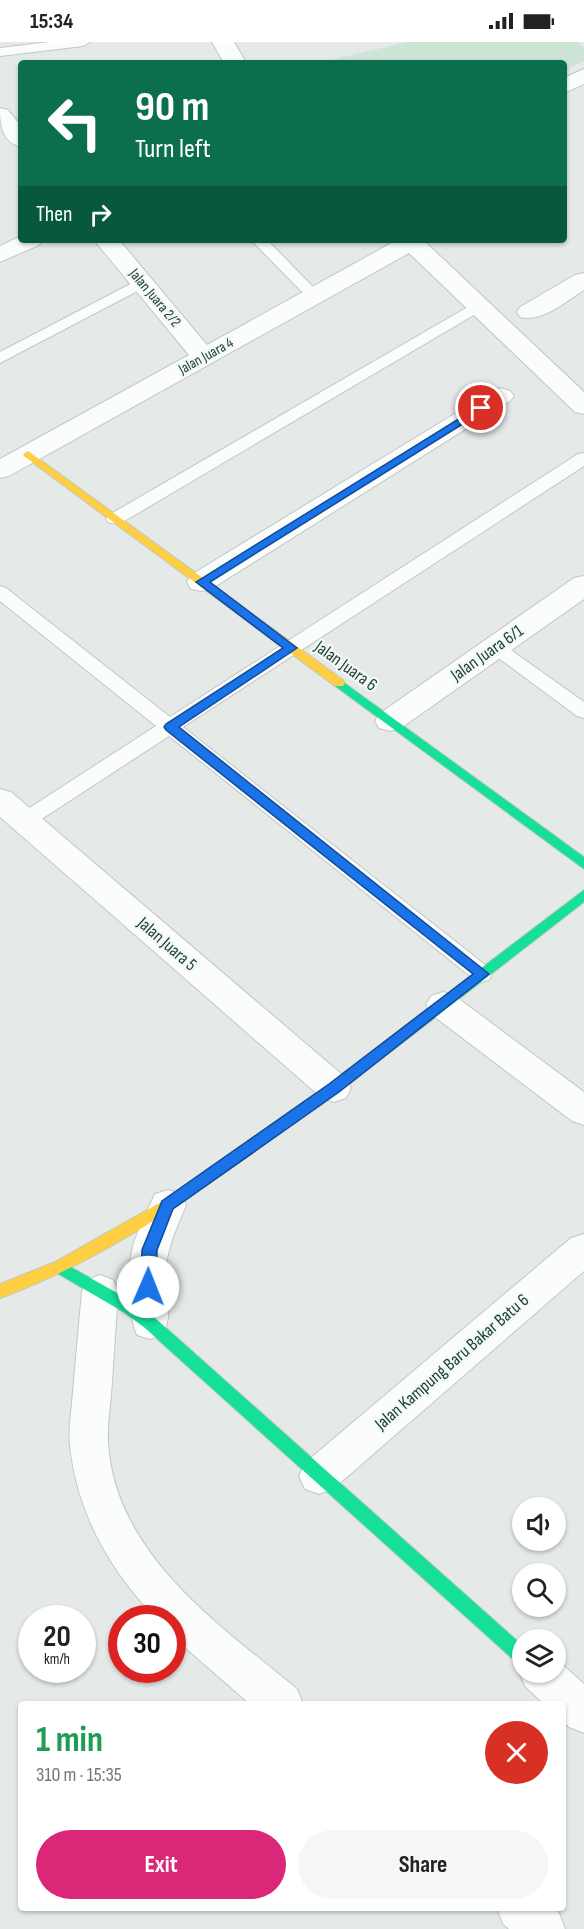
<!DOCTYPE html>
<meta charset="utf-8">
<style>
:root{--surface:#fff;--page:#f6f6f6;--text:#222;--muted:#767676;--accent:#db2777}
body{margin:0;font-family:"Sofia Sans Condensed",sans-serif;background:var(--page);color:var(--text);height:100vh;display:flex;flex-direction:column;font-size:22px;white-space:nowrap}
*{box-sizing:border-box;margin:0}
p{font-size:20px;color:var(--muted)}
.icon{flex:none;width:33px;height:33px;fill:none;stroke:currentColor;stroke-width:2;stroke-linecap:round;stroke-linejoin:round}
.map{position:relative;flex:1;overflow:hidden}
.sheet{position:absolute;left:18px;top:1659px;width:548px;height:210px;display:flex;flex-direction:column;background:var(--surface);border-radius:6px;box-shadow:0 2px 4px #0004}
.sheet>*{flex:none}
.banner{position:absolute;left:18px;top:18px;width:549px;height:183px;border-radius:6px;box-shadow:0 2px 4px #0004;background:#0b6e4f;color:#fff;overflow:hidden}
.controls{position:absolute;left:512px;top:1455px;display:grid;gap:12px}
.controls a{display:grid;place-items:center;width:54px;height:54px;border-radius:50%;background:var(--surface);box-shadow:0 2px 4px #0004;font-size:30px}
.speed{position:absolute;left:18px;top:1563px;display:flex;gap:12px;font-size:30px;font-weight:700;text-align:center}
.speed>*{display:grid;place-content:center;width:78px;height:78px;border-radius:50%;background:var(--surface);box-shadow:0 2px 4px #0004;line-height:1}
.speed small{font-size:15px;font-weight:400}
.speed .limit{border:9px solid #d22;background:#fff;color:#111}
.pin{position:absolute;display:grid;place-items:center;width:51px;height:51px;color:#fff;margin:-26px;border:3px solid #fff;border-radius:50%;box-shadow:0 2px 6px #0007}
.me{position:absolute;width:66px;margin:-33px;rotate:1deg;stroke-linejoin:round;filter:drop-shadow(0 0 4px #0008)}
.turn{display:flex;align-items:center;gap:21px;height:126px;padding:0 18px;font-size:27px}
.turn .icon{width:78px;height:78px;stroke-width:2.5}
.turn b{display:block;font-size:42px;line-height:51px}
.then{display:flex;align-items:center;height:57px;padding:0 18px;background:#0003;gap:12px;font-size:22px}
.round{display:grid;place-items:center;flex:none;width:63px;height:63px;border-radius:32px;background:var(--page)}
.headline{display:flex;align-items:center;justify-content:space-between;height:102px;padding:0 18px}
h1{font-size:36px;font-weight:700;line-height:45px;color:#1e9e55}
.cta{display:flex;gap:12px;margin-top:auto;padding:12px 18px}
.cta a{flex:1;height:69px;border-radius:36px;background:var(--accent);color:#fff;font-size:24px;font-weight:700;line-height:69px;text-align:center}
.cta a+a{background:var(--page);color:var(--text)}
.status{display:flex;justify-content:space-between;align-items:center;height:42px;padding:0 30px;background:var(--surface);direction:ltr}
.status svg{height:16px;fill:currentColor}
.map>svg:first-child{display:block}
.green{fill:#cde4d6}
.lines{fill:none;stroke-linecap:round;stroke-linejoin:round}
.lane-casing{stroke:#c2c7c5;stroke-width:2}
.street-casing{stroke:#c2c7c5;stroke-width:2}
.fast-casing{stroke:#c0c8c6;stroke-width:2}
.slow-casing{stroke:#c0c8c6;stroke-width:2}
.lane{fill:#fbfcfc;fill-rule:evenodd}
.street{fill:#fbfcfc;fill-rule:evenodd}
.fast{fill:#16e098;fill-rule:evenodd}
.slow{fill:#ffcf43;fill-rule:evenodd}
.route{fill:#1a73e8;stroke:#114b97;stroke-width:1.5}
.labels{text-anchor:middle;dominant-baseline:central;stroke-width:4.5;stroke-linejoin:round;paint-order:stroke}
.far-street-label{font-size:15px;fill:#20403a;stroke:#f3f9f7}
.street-label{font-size:18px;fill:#20403a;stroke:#f3f9f7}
</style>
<div class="status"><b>15:34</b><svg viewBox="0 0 49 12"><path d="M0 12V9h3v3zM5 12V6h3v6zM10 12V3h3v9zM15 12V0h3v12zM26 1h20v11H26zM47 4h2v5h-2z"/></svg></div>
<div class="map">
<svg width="584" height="1887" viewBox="0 0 584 1887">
<rect width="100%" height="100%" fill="#e5eae8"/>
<path class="green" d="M407,0H578L584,6V19L564,28V21H317Z"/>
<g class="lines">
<defs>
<path id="lane" d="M49,0H90L83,4L0,14V6Z
M251,198H267L319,251L322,254L319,257H309Z
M142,236L150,241L147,244L0,321V310Z
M478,259L486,264L484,267L121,481H109L106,477L109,473Z
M584,411V424L183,685L489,926L492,932L489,938L482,940L475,938L169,694L31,784L24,786L17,784L14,779L17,774L156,684L0,559V544L6,546L170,675L578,412Z
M495,599L501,601L584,660V676L577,674L489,609L486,605L489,601Z"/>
<path id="street" d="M212,0H234L246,21H224Z
M584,27V42L564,51V36Z
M0,66L8,68L21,84V105C2,100 0,83 0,66Z
M21,194V198H43L39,203L0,220V204Z
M94,198H119L207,303L397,198H423L584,350V372L575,370L409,211L9,434L0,436V417L189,313Z
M584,231V248C566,259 542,281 520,275L517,270L520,265L575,233Z
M501,346L510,349L514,354L510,359L211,547L201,549L191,547L187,540L191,533L492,349Z
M584,534V557L401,686L390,689L379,686L375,679L379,672L574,536Z
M0,747L11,750L346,1036L351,1046L346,1056L334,1060L322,1056L0,775Z
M443,950L455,954L584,1050V1083L572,1079L431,972L426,963L431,954Z
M168,1148L181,1152L186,1163C178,1184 167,1204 166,1227C166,1249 173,1272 163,1293L150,1297L137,1293C128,1273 127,1230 132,1209C136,1190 147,1170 155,1152Z
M584,1192V1229L333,1447L319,1452L305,1447L299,1434L305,1421L571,1196Z
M100,1233L113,1238L118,1249C116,1279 114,1310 112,1340C111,1360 107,1380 108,1400C114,1511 219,1583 297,1647L303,1662H250L172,1594V1576H156C110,1529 77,1470 70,1404C68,1386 72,1367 73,1349C76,1316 79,1282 82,1249L87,1238Z
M555,1616L584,1642V1691L569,1685L562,1679V1662H544L525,1644L519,1630L522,1623V1630H555Z
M497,1866H553L559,1871L565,1887H509L503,1882Z"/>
<path id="fast" d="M339,637L584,815V827L335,644L333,641Z
M584,848V860L339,1050L214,1138L209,1140L204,1138L202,1134L204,1130L329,1042Z
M60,1219L135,1261L155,1276L522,1603V1622L516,1620L145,1286L125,1271L55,1230L53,1225L55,1220Z"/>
<path id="slow" d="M28,409L343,638L345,641L343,644H335L24,414L23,412Z
M209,1128L214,1130L216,1134L214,1138C148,1185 77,1228 0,1256V1242L55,1220L163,1159Z"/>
</defs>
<use href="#lane" class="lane-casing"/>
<use href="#street" class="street-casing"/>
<use href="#fast" class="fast-casing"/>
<use href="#slow" class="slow-casing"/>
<use href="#lane" class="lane"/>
<use href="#street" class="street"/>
<use href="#fast" class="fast"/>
<use href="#slow" class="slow"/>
</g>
<path class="route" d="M481,363L485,364V368L210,540L297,606L179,685L489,932L339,1050L173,1167L157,1208L156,1245L154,1250L148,1252L143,1250L141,1245L142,1208L162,1159L329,1042L473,932L166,688L164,685L166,682L283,606L196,540Z"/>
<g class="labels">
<g class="far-street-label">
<text transform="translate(155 256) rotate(50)">Jalan Juara 2/2</text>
<text transform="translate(206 314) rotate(-29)">Jalan Juara 4</text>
</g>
<g class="street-label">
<text transform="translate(487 611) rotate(-35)">Jalan Juara 6/1</text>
<text transform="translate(346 624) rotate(36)">Jalan Juara 6</text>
<text transform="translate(167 902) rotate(41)">Jalan Juara 5</text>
<text transform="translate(452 1320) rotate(-41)">Jalan Kampung Baru Bakar Batu 6</text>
</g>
</g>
</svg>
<div class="controls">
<a><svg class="icon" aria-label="sound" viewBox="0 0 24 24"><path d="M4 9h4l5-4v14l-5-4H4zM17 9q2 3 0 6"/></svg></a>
<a><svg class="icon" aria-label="search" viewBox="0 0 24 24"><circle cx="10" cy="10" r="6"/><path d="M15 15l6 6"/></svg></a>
<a><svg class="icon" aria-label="layers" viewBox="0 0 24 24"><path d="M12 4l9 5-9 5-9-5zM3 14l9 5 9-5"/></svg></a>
</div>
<div class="speed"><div>20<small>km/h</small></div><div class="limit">30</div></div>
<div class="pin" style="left:481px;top:366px;background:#d93025"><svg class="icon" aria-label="arrive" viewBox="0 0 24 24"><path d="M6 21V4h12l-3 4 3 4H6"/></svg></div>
<svg class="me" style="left:148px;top:1245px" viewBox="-20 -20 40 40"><circle r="19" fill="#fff"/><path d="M0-13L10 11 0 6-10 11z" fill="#1a73e8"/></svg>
<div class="banner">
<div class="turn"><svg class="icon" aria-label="left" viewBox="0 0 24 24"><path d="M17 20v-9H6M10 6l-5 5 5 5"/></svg><div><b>90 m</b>Turn left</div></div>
<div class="then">Then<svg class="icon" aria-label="right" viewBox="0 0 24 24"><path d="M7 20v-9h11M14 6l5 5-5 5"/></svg></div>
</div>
<section class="sheet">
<div class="headline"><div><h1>1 min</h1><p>310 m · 15:35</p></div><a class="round" style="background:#d93025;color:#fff"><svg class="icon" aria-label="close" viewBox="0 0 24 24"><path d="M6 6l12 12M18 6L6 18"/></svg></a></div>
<div class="cta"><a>Exit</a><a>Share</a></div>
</section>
</div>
